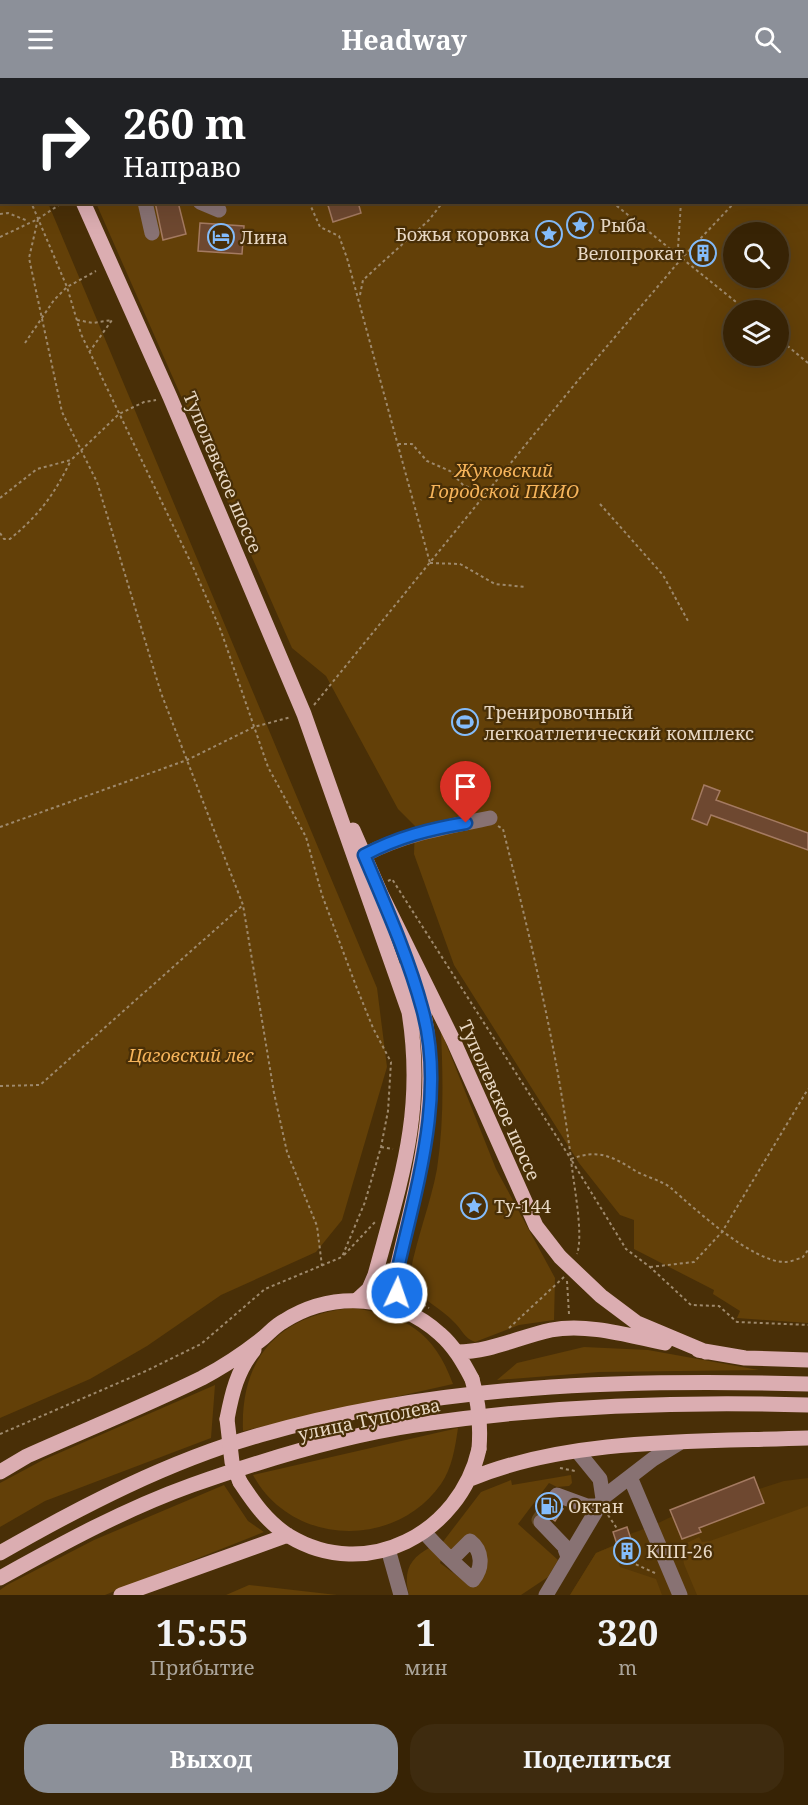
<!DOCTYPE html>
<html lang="ru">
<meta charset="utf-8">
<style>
:root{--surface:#372305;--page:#3e2b0f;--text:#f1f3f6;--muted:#aaa49a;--line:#514027;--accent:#8c9099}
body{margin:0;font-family:"Noto Serif",serif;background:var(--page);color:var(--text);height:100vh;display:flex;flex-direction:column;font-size:22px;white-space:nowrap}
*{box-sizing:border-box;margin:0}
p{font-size:20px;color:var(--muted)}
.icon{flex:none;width:33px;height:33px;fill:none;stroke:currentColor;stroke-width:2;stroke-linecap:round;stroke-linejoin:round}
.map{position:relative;height:1517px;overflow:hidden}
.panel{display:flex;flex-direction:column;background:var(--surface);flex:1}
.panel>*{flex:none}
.banner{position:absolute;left:0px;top:0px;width:808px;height:126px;box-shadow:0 6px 24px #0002,0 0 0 2px var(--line);background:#202124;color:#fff;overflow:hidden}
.buttons{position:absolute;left:723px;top:144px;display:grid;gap:12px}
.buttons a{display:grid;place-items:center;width:66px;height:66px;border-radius:50%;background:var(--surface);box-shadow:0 6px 24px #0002,0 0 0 2px var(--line);font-size:30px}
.pin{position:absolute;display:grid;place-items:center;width:51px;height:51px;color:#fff;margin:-62px -26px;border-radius:50% 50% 50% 0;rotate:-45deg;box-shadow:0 0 6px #0007}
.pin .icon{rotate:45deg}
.me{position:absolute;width:66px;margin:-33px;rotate:3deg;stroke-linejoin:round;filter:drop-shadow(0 0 4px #0008)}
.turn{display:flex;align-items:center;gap:21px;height:126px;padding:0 24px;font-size:27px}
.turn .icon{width:78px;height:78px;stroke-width:2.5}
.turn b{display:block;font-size:42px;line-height:51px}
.eta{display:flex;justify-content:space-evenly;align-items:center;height:102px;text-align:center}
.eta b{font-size:36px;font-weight:700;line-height:42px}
.cta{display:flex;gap:12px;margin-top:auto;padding:12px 24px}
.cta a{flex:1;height:69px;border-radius:24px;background:var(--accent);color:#fff;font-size:24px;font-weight:700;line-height:69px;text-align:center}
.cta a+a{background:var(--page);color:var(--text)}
header{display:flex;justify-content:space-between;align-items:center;height:78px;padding:0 24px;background:var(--accent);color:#fff;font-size:27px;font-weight:700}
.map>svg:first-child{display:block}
.built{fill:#573806}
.green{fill:#634008;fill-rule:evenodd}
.building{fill:#6e4830;stroke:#a47a61;stroke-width:1.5}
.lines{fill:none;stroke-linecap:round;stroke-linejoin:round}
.minor-tunnel{stroke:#614823;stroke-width:15;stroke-dasharray:15 8;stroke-linecap:butt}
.path{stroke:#9e896c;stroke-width:2;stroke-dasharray:3 3;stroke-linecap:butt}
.minor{stroke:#887273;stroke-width:15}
.major{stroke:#dbadb1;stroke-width:15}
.major-bridge{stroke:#dbadb1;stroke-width:15}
.route-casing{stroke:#114b97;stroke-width:15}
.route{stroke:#1a73e8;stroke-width:10}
.labels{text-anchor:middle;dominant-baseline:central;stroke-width:4.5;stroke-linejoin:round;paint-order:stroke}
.poi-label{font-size:18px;fill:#e8d8c4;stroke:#492f07;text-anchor:start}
.park-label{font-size:18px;font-style:italic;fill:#f6b45b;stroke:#492f07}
.street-label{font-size:18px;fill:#e8d8c4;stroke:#492f07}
</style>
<header><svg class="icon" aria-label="menu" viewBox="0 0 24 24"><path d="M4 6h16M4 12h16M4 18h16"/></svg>Headway<svg class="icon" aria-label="search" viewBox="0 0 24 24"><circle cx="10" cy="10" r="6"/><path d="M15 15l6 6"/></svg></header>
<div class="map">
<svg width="808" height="1517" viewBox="0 0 808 1517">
<rect width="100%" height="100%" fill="#492f07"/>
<path class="built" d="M754,1399L759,1411L784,1403L808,1400V1517H570L596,1475L617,1466L613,1454L627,1449L630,1456L652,1448Z"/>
<path class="green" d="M361,0H808V1245L737,1240L740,1233L713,1216L714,1212L634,1171V1142L620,1137L579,1085L454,887L414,776L415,748L398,731L326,598L292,570L96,125L807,124V2L357,1ZM734,154H778V200H734ZM734,232H778V278H734Z
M0,10L2,124L48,125L377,910L387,989L342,1142L316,1174L221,1217L147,1268L90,1301L0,1340Z
M441,953L496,1091L555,1200L554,1242L519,1247L475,1264C464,1260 463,1253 455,1245C440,1229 420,1221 409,1204C414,1166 430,1129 437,1091C444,1045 443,1000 441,953Z
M352,1230C406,1237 434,1254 453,1306L243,1353C240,1280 279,1237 352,1230Z
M584,1269L648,1272L759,1292L599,1294L497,1302L517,1285Z
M215,1307L211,1360L45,1423L0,1449V1405L43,1382Z
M458,1350C455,1370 452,1390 441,1406C395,1472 291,1468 253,1397Z
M571,1397L572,1405L569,1408L557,1409L549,1405L518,1446L558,1482L548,1499L521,1517H409C403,1494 409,1480 431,1469L442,1479L440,1485L472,1509L482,1467L452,1475L442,1465L481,1414L511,1402L512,1407Z
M224,1407L248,1443L264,1454L105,1517H0V1512L7,1507L94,1462Z
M808,1428V1517H697L684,1486L683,1480L689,1472L687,1465L699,1459L702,1464L710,1463Z
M613,1468L620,1489L656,1501L662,1517H570L596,1475Z
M249,1507L337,1517H226Z"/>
<path class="building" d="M155,124H178L186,156L163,162Z
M327,124H358L361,135L333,144Z
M200,145L244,148L242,176L198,173Z
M706,164L714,172L700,187L691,179Z
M704,707L720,713L716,722L808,755V772L711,737L707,747L692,741Z
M754,1399L764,1425L699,1450L701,1454L682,1461L670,1432Z
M544,1417L543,1426L546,1431L555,1432L560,1429L563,1431L555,1443L536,1428Z
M627,1449L637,1480L623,1485L613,1454Z"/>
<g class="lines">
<path class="minor-tunnel" d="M541,1444L539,1442L552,1423"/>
<path class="path" d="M549,0V2
M578,0L585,2
M759,0V2
M413,2L417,0
M500,2V0
M520,2V0
M593,2L594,0
M698,2V0
M0,60L2,61
M309,124L320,149L339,158L347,180L430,485
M612,124L746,232
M681,124L678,170L682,180
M0,136L8,135L28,143
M38,141L29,180L62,334L97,404L161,615L243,827L274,1015L287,1074L317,1148L322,1188
M0,159L38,141L59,127L58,124
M360,217L363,202L429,142L443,124
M77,242L93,245L112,242L90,273
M778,260L808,285
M25,265L54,222L67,209L96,193
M398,366H412L427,383L450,393L464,408L487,413
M0,420L37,391L71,382L119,336L144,324L156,322
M600,426L663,497L688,543
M0,455L4,461H10C40,436 54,417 71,382
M430,485L460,486L495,506L526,509
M314,627L575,306L682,180L735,124
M498,748L503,751C530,859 557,970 571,1081C573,1104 584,1156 577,1176
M0,749L187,682L254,649L291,639
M388,803L392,801L569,1078
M0,1008L40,1007L243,827
M381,1069L393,1071
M571,1081C597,1071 612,1078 634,1092C645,1099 661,1102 671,1110C695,1131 752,1184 785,1184C790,1184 798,1181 803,1179L808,1172
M572,1083L626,1171L650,1189L691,1227L719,1228L737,1244L808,1247
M344,1177L375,1144
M650,1189L694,1184L722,1154L808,1011
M567,1203L569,1236
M413,1220L429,1230
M509,1250L564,1199
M0,1356L146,1293L201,1266L265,1211L342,1179L365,1124L381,1069L388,1033L391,984L373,950L356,908L322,817L306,759L268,689L221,553L193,489L81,256L67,209L31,124
M560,1390L575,1393
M608,1437L618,1452
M632,1482L635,1486L655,1495"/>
<path class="minor" d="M178,2L180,0
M145,124L152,155
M200,124L219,132
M364,777C405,756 445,749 490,740
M578,1374L600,1401L603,1421
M630,1399L680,1517
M552,1423L557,1417L587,1428H599
M541,1444L564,1468L568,1479
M424,1454C439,1471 456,1487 473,1502C483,1490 483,1473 470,1463L451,1482
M388,1471L401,1517
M546,1517L605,1418L653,1381L679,1365"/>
<path class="major" d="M29,0L30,2
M83,124L170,319L304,636L409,934C425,1034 401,1101 375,1197L369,1211L357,1222
M353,752L381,816L454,964L536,1148L560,1179L601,1218L637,1245L706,1274
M404,1232L397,1215L395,1199C415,1111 443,1022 423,932C419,918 412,903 407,889
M698,1272L745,1280L808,1282
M457,1274C490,1274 519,1259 551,1252C588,1245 630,1258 665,1265
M227,1341C232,1315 237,1293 254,1272
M0,1394L27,1378C85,1352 145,1328 202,1300C223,1289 244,1275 263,1260C270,1254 276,1247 284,1243C333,1212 397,1217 440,1256C454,1268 463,1284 472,1301
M470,1401C571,1359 700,1364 808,1360
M240,1404C254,1425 267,1444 289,1458C367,1505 460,1455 479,1371
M0,1475C82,1428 169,1383 260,1357C437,1306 624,1301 808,1306
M0,1500C61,1466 125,1431 192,1407C263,1382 340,1358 415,1347C546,1328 676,1323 808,1327
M121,1517L288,1457"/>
<path class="major-bridge" d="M472,1301C479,1325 481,1345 479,1371
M227,1341L232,1384L240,1404"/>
</g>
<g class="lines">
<defs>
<path id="route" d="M397,1215L396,1199C415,1113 447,1018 422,930C408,878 385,827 364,777C398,759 430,751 466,745"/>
</defs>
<use href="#route" class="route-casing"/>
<use href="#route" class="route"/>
</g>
<defs>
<symbol id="sight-ring" viewBox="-11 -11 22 22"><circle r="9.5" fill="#492f07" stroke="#84bcfb" stroke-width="1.5"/><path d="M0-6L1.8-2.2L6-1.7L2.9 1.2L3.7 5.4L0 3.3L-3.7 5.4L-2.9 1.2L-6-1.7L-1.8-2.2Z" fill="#84bcfb"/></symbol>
<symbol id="hotel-ring" viewBox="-11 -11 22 22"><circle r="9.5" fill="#492f07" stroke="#84bcfb" stroke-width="1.5"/><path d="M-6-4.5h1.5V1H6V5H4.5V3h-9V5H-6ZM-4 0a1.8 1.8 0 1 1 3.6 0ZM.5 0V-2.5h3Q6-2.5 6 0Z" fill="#84bcfb"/></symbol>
<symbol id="building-ring" viewBox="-11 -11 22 22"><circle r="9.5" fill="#492f07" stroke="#84bcfb" stroke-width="1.5"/><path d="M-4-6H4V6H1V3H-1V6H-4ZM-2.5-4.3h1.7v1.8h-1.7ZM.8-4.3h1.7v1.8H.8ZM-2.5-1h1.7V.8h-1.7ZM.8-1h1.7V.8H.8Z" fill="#84bcfb"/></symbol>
<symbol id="stadium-ring" viewBox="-11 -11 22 22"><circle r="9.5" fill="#492f07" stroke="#84bcfb" stroke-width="1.5"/><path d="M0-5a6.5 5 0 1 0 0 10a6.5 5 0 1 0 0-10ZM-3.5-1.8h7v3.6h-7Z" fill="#84bcfb"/></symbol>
<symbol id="fuel-ring" viewBox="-11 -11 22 22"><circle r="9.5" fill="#492f07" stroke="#84bcfb" stroke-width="1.5"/><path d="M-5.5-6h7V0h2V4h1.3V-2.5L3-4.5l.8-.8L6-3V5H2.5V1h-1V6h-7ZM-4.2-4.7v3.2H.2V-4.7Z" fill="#84bcfb"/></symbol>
</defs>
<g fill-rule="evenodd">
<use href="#sight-ring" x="565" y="132" width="30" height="30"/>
<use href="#sight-ring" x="534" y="141" width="30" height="30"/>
<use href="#hotel-ring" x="206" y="144" width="30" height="30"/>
<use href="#building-ring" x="688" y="160" width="30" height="30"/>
<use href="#stadium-ring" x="450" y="629" width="30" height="30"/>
<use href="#sight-ring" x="459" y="1113" width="30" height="30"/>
<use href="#fuel-ring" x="534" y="1413" width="30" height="30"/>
<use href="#building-ring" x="612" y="1458" width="30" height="30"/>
</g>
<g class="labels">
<g class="poi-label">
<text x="600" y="147">Рыба</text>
<text x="530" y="156" text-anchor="end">Божья коровка</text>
<text x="240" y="159">Лина</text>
<text x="684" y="175" text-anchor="end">Велопрокат</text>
<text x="484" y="634">Тренировочный<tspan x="484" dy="21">легкоатлетический комплекс</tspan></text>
<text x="494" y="1128">Ty-144</text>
<text x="568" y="1428">Октан</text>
<text x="646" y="1473">КПП-26</text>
</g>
<g class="park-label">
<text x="504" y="392">Жуковский<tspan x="504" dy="21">Городской ПКИО</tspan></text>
<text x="191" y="977">Цаговский лес</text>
</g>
<g class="street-label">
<text transform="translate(223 394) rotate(67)">Туполевское шоссе</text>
<text transform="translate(500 1022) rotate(66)">Туполевское шоссе</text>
<text transform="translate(369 1341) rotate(-12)">улица Туполева</text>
</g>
</g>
</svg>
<div class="buttons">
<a><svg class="icon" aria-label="search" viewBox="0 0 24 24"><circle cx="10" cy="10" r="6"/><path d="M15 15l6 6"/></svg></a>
<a><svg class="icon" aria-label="layers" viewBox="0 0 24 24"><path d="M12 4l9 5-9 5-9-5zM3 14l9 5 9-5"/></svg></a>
</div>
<div class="pin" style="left:466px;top:745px;background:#d93025"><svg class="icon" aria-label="arrive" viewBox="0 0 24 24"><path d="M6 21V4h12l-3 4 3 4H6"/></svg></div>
<svg class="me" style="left:397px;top:1215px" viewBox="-20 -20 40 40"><circle r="17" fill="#1a73e8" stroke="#fff" stroke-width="3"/><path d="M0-11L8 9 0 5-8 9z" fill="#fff"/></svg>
<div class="banner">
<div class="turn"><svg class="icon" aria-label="right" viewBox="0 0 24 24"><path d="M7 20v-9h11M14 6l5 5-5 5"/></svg><div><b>260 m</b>Направо</div></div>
</div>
</div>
<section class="panel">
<div class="eta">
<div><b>15:55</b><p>Прибытие</p></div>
<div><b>1</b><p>мин</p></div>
<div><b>320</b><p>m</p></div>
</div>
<div class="cta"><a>Выход</a><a>Поделиться</a></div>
</section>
